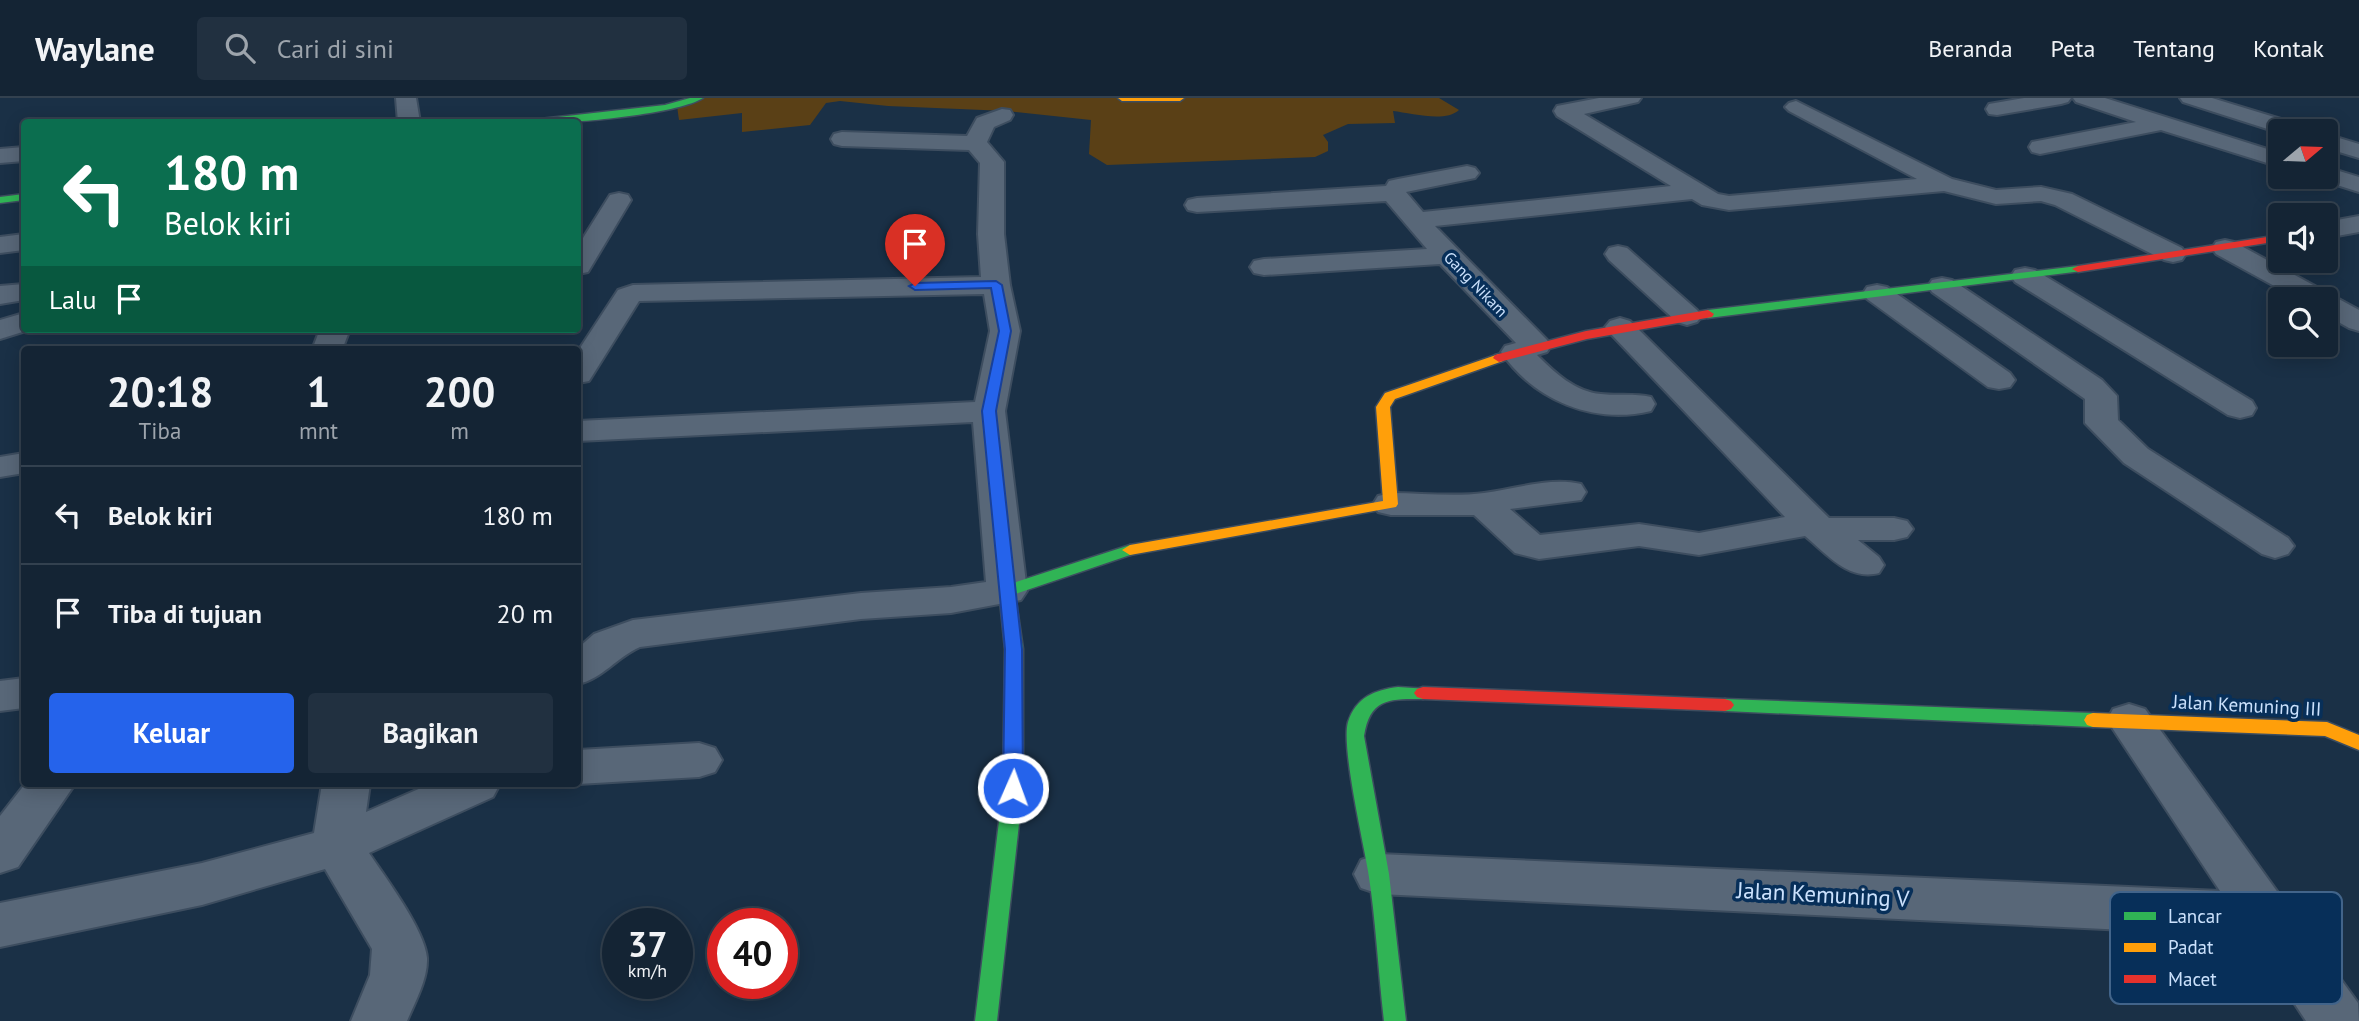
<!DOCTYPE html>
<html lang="id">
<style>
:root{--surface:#142434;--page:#213040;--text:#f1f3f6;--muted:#9da4ac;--line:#33414f;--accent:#2563eb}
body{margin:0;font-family:"PT Sans",sans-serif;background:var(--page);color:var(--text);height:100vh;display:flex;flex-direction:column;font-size:26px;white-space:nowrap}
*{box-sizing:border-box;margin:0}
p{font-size:23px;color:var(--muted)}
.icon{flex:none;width:38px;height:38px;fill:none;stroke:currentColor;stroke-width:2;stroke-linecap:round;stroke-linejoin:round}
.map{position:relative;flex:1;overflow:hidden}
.sheet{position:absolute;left:21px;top:248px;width:560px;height:441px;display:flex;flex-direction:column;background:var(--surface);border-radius:7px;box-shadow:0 4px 18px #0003,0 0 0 2px var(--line)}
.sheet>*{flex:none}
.hud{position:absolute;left:21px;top:21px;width:560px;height:214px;border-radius:7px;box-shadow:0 4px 18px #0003,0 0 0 2px var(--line);background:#0b6e4f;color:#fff;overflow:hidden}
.needle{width:46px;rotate:71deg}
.buttons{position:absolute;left:2268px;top:21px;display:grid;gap:14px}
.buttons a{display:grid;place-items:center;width:70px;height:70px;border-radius:7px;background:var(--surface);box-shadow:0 4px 18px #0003,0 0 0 2px var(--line);font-size:35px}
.speed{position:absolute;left:602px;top:810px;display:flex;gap:14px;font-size:35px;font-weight:700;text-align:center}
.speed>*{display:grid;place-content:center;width:91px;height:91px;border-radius:50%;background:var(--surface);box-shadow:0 4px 18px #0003,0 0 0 2px var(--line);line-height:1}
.speed small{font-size:18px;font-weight:400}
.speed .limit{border:10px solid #d22;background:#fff;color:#111}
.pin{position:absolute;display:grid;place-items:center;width:60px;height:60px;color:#fff;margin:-72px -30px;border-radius:50% 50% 50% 0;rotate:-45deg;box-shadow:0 0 7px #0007}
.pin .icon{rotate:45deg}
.me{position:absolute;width:77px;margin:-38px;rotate:2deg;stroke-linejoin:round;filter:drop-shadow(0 0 5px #0008)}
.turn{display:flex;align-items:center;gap:24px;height:147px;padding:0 28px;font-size:32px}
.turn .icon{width:91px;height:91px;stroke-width:2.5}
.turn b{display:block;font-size:49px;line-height:60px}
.then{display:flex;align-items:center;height:66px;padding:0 28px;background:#0003;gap:14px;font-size:26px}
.eta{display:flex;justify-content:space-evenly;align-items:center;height:119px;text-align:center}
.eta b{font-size:42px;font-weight:800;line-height:49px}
.action{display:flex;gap:14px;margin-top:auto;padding:14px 28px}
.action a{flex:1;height:80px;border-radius:7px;background:var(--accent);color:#fff;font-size:28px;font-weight:800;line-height:80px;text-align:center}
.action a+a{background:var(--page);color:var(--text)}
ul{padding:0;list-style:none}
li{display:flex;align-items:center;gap:21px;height:98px;padding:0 28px;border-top:2px solid var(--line)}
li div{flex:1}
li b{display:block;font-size:26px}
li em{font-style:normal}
header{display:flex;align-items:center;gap:42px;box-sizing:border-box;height:98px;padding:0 35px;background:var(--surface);border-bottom:2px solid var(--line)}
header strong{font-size:33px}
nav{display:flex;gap:38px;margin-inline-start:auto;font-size:24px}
.search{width:490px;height:63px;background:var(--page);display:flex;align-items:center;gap:18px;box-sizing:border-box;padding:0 24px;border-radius:7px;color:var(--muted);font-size:26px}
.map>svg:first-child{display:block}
.green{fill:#5a4016}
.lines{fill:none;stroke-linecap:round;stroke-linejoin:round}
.street-casing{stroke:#3d4d5f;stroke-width:4}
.fast-casing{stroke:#3d4d5f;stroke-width:3}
.slow-casing{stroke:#3d4d5f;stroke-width:3}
.jam-casing{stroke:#3d4d5f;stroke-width:3}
.street{fill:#586778;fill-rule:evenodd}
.fast{fill:#30b455;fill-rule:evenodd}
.slow{fill:#ff9f0a;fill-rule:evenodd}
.jam{fill:#e5322d;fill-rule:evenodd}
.route{fill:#2563eb;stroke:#184099;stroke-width:2}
.labels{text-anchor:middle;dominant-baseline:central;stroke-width:7;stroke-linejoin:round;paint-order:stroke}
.far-street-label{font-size:16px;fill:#cbe1fc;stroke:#072f59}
.street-label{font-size:19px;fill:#cbe1fc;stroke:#072f59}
.near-street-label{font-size:23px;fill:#cbe1fc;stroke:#072f59}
.key{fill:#072f59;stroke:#42648a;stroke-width:2}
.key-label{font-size:19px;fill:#cbe1fc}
</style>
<header>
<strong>Waylane</strong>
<div class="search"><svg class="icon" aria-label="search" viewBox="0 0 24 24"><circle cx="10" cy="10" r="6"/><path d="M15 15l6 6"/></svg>Cari di sini</div>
<nav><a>Beranda</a><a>Peta</a><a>Tentang</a><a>Kontak</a></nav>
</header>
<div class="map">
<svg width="2359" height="923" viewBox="0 0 2359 923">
<rect width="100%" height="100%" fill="#1a3046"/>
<path class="green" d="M699,0H1439L1459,12C1445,25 1411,15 1393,13L1395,25L1348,26L1323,37L1328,44V53L1315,59L1107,67L1089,56L1091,22L1007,13L888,8L840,3L826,5L810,27L742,34V15L679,22L677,8Z"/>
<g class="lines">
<defs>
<path id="street" d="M396,0H416L420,24H398Z
M1599,0H1641L1638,4L1584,16L1718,96L1729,98L1917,81L1789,13L1785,9L1789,5L1796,3L1952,81L1996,92L2041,89L2072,96L2182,150L2186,156L2182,162L2173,164L2164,162L2055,107L2041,103L1996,106L1944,93L1729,112L1702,107L1692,101L1435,128L1547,242L1551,248L1547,254L1537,257C1554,274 1575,294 1601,296C1618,298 1634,295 1651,299L1655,306L1651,313C1593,327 1534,302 1501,254L1505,248L1516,245L1440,166L1264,177L1254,175L1250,169L1254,163L1264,161L1427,151L1386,103L1197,114L1188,112L1185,107L1188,102L1197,100L1386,88L1389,83L1398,81L1467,68L1475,70L1479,75L1475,80L1406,94L1423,114L1671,88L1557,18L1554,13L1557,8Z
M2024,0H2071L2068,4L2061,6L1997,17L1989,16L1986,11L1989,6Z
M2073,0H2105L2280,55V69L2161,32L2040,56L2032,54L2029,49L2032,44L2136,24L2076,4Z
M2180,0H2212L2304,28L2307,33L2280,35L2183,4Z
M1002,11L1010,12L1013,17L1010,22L994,29L987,44L1004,64V136L1010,187L1020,233L1005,313L1027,493L1021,502L951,515L861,521L640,549C617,559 602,581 578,586V550L594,536L633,522L861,495L951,489L986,484L973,324L578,343V323L975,304L990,233L984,196L639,203L589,283L578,285V253L618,192L633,187L981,179L978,136L980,65L969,52L842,48L834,46L831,41L834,36L842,34L967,38L977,20Z
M2326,36L2359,46V60L2326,50Z
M24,49V63L0,65V51Z
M2326,69L2359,79V94L2318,81L2316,79H2326Z
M619,95L628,97L631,102L588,174L578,176V148L610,97Z
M2359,118V134L2326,140V124Z
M24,136V152L0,155V139Z
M2225,142L2234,144L2359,212V233L2349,230L2326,217V201H2298L2216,156L2212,150L2216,144Z
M1618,148L1627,150L1697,212L1702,218L1697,224L1687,227L1677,224L1609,162L1605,156L1609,150Z
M2025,170L2035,172L2252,303L2256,310L2252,317L2240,320L2228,317L2015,184L2011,178L2015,172Z
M1942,180L1952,182L2102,282L2117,298L2118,322L2148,351L2288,440L2294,448L2288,456L2275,460L2262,456L2124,365L2085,325V301L1932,194L1928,188L1932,182Z
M24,186V202L0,206V188Z
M1877,187L1887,189L2010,275L2015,282L2010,289L1999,291L1988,289L1867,201L1863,195L1867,189Z
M24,215V231H32L0,241V222Z
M1620,220L1630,223L1829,420H1894L1907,423L1913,431L1907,439L1894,442H1858L1879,459L1884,467L1879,475C1848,483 1827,456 1805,438L1699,457L1639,448L1539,461L1515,455L1474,417H1391L1378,414L1373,406L1378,398L1391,395C1421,395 1454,399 1484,395C1515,391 1549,379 1581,386L1586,394L1581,402L1510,411L1540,437L1639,426L1699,435L1785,419L1610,235L1605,229L1610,223Z
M320,231H350L342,252H312Z
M24,355V375L0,379V359Z
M24,580V610L0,613V583Z
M2129,606L2145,611L2358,905L2359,923H2306L2250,838L1379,796L1361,790L1354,776L1361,762L1379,756L2220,793L2107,622L2113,611Z
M699,645L715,650L722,662L715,674L699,679L578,686H577L578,652Z
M25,686H75L18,769L0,775V718Z
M322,686H370L366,714L430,686H500L493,699L369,755C385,779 425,832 427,860C428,881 415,904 407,923H351L370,877L372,851L325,771L202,807L0,849V805L202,765L314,735Z"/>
<path id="fast" d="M690,0H703C678,16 567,27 536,24L540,21L665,7Z
M24,96V102L0,105V99Z
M2078,168L2084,171L2082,173L1708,220L1702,216L1708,212Z
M1130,447L1136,449L1138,452L1136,455L1015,496L1023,551V690L997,923H975L1003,690L1005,551L999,493L1001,489Z
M1398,589L1429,591L1432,595L1429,599L1423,601C1389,601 1370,600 1364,638L1389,776L1406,923H1384C1378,873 1376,822 1368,773C1363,742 1341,648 1348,624C1356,599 1375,592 1398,589Z
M1725,601L2093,615L2099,617L2102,622L2099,627L2093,629L1725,613L1719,611L1716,607L1719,603Z"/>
<path id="slow" d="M1118,0H1184L1180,3H1122Z
M1499,256L1505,260L1503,263L1395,301L1390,309L1398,406L1396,409L1130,457L1122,452L1130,447L1383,403L1376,309L1385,295Z
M2093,615L2327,624L2359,637V652L2325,638L2093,629L2087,627L2084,622L2087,617Z"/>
<path id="jam" d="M2280,137V143L2078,174L2072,171L2078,168Z
M1708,212L1714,216L1712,219L1587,241L1499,264L1493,260L1495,257L1586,233Z
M1423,589L1725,601L1731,603L1734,607L1731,611L1725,613L1423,601L1417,599L1414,595L1417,591Z"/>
</defs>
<use href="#street" class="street-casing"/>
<use href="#fast" class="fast-casing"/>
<use href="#slow" class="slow-casing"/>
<use href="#jam" class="jam-casing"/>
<use href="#street" class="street"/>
<use href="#fast" class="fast"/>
<use href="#slow" class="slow"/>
<use href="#jam" class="jam"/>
</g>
<path class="route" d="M996,183L1002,187L1011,233L996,313L1022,551L1023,690L1020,695L1013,698L1006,695L1003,690L1005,551L982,313L999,233L991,190L915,192L909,188L915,185Z"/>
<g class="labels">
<g class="far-street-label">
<text transform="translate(1476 186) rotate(46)">Gang Nikam</text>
</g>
<g class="street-label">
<text transform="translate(2247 607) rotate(3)">Jalan Kemuning III</text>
</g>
<g class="near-street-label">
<text transform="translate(1823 796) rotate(3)">Jalan Kemuning V</text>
</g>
</g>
<rect x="2110" y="794" width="232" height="112" rx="10" class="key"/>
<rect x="2124" y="814" width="32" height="8" fill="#30b455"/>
<rect x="2124" y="845" width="32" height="9" fill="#ff9f0a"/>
<rect x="2124" y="877" width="32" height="8" fill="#e5322d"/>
<g class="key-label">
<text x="2168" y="825">Lancar</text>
<text x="2168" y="856">Padat</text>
<text x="2168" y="888">Macet</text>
</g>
</svg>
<div class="buttons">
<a><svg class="needle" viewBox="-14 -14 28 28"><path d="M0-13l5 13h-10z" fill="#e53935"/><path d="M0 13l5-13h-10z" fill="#9da4ac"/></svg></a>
<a><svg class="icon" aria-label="sound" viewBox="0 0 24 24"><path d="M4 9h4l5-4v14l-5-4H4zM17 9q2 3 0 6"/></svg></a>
<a><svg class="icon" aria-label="search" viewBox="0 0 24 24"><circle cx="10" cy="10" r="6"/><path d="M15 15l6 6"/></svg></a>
</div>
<div class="speed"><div>37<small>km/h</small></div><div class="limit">40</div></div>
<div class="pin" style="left:915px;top:188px;background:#d93025"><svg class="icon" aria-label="arrive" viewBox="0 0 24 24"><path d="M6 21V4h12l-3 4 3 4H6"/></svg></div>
<svg class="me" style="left:1013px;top:690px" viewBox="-20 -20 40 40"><circle r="17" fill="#2563eb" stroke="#fff" stroke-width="3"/><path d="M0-11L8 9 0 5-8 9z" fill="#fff"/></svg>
<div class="hud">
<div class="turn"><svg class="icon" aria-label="left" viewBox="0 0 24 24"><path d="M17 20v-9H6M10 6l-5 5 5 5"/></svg><div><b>180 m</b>Belok kiri</div></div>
<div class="then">Lalu<svg class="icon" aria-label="arrive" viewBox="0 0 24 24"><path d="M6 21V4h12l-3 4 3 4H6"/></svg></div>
</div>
<section class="sheet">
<div class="eta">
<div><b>20:18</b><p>Tiba</p></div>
<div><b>1</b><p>mnt</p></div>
<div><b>200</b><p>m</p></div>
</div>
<ul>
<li><svg class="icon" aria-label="left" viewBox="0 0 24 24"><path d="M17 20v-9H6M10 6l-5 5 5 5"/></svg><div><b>Belok kiri</b></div><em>180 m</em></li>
<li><svg class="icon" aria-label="arrive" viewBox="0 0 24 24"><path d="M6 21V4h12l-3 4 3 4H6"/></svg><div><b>Tiba di tujuan</b></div><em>20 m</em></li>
</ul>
<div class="action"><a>Keluar</a><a>Bagikan</a></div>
</section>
</div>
